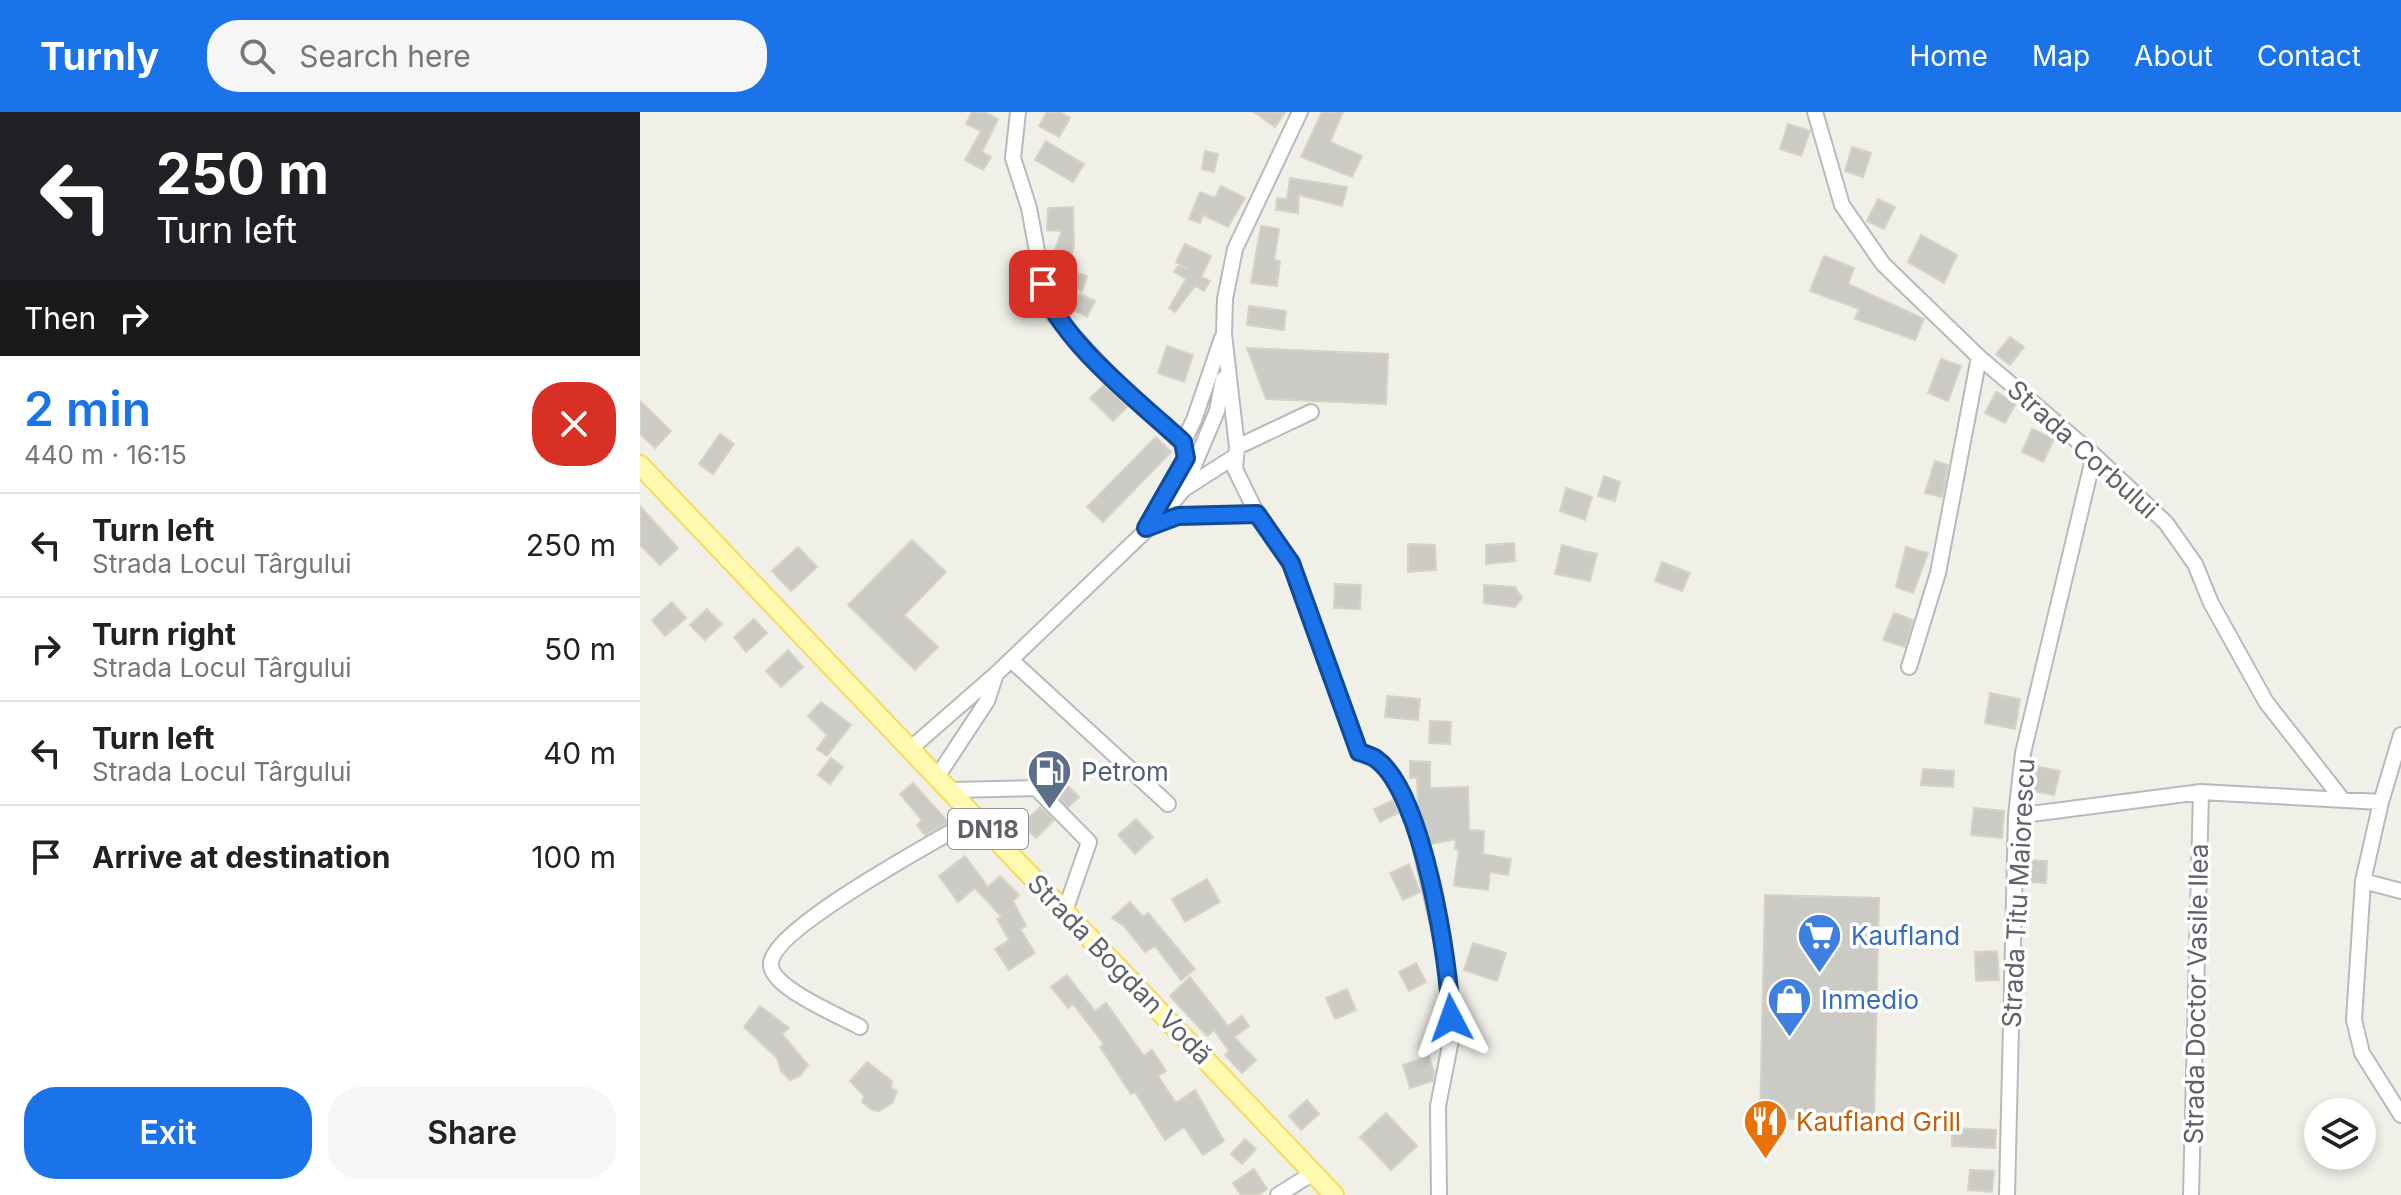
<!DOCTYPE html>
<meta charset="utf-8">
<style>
:root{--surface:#fff;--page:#f6f6f6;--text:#222;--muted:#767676;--line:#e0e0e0;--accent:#1a73e8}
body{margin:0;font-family:Inter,sans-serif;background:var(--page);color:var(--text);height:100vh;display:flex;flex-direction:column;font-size:30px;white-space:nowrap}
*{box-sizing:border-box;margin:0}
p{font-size:26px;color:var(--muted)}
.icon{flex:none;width:44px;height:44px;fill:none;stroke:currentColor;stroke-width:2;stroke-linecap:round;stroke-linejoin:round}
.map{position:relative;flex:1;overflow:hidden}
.side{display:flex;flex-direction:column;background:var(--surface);width:640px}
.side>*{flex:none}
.top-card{background:#202124;color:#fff;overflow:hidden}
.buttons{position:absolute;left:1664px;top:986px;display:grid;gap:16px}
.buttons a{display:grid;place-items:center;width:72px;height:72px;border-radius:50%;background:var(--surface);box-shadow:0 4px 12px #0003;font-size:40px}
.pin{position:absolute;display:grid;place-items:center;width:68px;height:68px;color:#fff;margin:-34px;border-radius:16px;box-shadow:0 4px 12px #0006}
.me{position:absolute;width:88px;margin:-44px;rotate:356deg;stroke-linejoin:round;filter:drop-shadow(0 0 6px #0008)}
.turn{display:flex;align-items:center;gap:28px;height:168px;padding:0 24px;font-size:36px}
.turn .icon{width:104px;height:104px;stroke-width:2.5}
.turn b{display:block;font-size:56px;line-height:68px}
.then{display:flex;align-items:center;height:76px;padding:0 24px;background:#0003;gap:16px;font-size:30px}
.round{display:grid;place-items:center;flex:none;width:84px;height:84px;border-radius:32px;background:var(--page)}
.head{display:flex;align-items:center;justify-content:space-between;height:136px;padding:0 24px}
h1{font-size:48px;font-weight:600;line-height:60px;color:var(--accent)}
.primary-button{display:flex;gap:16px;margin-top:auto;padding:16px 24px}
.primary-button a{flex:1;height:92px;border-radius:32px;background:var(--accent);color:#fff;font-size:32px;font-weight:600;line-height:92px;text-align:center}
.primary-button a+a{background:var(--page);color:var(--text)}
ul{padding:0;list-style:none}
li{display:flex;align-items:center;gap:24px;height:104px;padding:0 24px;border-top:2px solid var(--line)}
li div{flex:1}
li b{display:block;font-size:30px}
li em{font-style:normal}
header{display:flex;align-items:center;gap:48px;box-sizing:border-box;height:112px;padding:0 40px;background:var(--accent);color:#fff}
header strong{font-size:38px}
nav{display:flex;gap:44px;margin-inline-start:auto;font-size:28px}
.search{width:560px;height:72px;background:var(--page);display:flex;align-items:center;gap:20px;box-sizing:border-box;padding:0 28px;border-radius:32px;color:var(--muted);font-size:30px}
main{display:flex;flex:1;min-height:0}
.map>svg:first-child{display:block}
.building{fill:#cccac4;stroke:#d6d3c5;stroke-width:2}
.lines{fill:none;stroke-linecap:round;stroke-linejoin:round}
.minor-casing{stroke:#b8b9be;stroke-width:18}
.major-casing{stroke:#f7da5b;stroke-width:22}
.minor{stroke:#fff;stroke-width:14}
.major{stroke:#fffaaf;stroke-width:18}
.route-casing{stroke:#114b97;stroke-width:20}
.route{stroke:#1a73e8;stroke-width:14}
.labels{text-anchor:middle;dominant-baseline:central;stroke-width:7;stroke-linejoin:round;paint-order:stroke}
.shield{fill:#fff;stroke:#8f9195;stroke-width:2}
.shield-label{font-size:24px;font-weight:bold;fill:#5f6268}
.street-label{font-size:26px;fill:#5f6268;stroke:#fff}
.service-label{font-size:26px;fill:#4e5e75;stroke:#fff;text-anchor:start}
.shop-label{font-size:26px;fill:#366cbe;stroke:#fff;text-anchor:start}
.food-label{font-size:26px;fill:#c56008;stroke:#fff;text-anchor:start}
</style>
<header>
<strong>Turnly</strong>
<div class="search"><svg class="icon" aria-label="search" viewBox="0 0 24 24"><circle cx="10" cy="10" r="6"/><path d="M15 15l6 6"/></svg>Search here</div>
<nav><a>Home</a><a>Map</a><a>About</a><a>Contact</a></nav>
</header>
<main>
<section class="side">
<div class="top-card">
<div class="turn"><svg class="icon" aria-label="left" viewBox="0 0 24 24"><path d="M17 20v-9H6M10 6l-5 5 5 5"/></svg><div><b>250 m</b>Turn left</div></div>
<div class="then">Then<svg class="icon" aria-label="right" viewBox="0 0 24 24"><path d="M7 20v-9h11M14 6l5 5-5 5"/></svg></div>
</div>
<div class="head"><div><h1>2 min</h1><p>440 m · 16:15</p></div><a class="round" style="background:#d93025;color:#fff"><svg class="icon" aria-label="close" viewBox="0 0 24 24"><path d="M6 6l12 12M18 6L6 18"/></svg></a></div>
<ul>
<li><svg class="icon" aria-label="left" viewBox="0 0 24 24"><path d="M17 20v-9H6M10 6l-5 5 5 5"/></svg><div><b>Turn left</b><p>Strada Locul Târgului</p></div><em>250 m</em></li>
<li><svg class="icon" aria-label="right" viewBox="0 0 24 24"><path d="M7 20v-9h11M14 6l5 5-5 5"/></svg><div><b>Turn right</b><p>Strada Locul Târgului</p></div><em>50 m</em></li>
<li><svg class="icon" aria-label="left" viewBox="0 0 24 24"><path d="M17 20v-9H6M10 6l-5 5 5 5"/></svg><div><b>Turn left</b><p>Strada Locul Târgului</p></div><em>40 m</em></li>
<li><svg class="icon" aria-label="arrive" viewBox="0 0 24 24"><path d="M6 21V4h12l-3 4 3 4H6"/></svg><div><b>Arrive at destination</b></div><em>100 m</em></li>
</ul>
<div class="primary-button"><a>Exit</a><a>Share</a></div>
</section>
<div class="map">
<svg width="1761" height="1083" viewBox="0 0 1761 1083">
<rect width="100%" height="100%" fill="#f1f0e8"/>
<path class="building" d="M332,0H344L358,7L342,40L351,45L343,58L325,48L341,19L326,12Z
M407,0H420L430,6L419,25L399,14Z
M614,0H645L635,15Z
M682,0H703L690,30L722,44L712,65L661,45Z
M1148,12L1170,19L1161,44L1140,37Z
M406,29L444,52L433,70L395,48Z
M1212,35L1231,41L1223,65L1205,59Z
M565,39L578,42L574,60L562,57Z
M650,66L707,75L702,94L659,83L658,101L636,98L637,86L647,87Z
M581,74L605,86L588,115L563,103L560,111L549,107L560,80L575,86Z
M1238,87L1255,95L1244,117L1227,109Z
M433,95L434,136L429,149L413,142L422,119L407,118L408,96Z
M621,114L639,117L634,148L640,149L637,174L611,171Z
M1281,123L1317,143L1304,171L1268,150Z
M545,132L571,144L561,165L570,169L564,179L555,174L535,200L529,196L546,167L534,160L538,154L551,158L536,150Z
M1184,144L1214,156L1208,172L1284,207L1275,228L1215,207L1219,197L1170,179Z
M424,157L447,164L442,179L420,172Z
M440,182L455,189L447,205L432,197Z
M609,194L646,199L644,218L607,213Z
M1370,225L1384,235L1370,253L1356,242Z
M527,234L553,243L544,270L518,261Z
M607,236L748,242L746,292L626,287Z
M1301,247L1321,254L1308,289L1288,281Z
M464,273L487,295L473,309L450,286Z
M1356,280L1376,291L1365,311L1345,301Z
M0,289L31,319L15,336L0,322Z
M1392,317L1414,327L1403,350L1382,340Z
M80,322L94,332L73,362L59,352Z
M516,325L531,340L463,410L447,395Z
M1295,349L1308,353L1302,385L1285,381Z
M964,364L980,370L975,389L958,384Z
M926,376L952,385L945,408L920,399Z
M0,394L38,436L20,453L0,433Z
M272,428L306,460L264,503L298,535L275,558L208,493Z
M874,431L875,449L846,452V433Z
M768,432L795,433L796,458L768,460Z
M922,433L957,442L950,469L915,462Z
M158,435L177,455L151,479L132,459Z
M1266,435L1288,441L1273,481L1256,475Z
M1022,450L1050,461L1042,479L1015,469Z
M695,472L721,473L720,497L694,496Z
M844,473L875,475L882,486L875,495L844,491Z
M32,490L46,506L25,524L12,508Z
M67,497L82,512L65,528L50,513Z
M1254,501L1273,508L1265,535L1243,528Z
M114,507L127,521L106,540L94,525Z
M148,538L163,555L141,575L126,559Z
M1350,581L1380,587L1375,617L1345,611Z
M747,584L780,587L778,608L745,605Z
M181,590L211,613L187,644L177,637L187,623L168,604Z
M790,609L811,610L810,632L789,631Z
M191,646L203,655L190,672L178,663Z
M770,649L790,650V676L828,675L829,718L844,719L843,742L871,747L868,763L850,760L848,778L814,774L819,738L815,737L816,727L790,732L778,695L777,666H770Z
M1396,654L1420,659L1414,683L1390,678Z
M1283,657L1314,659L1313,675L1281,673Z
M273,671L308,710L285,723L277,713L282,708L260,682Z
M425,671L439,685L428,695L415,681Z
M753,688L758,701L740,710L734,697Z
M400,695L414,708L396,726L382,712Z
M1334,696L1364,699L1362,726L1331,723Z
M496,707L513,725L495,742L478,723Z
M325,744L348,775L360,764L379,783L373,789L386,814L380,817L395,841L369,858L355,837L369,828L357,807L362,805L335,776L318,790L299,764Z
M1386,748L1407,749L1406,771L1385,770Z
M769,752L780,780L763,788L750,761Z
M567,767L580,790L545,810L532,787Z
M1125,783L1239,786L1234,1009L1120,1006Z
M490,790L503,805L508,801L555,857L541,868L515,834L505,840L484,814L472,806Z
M833,831L866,841L857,869L824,858Z
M1357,839L1359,868L1336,869L1335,840Z
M776,851L786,870L769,879L759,860Z
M427,863L455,899L466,891L504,944L512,938L526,959L518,964L536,991L555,978L584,1029L563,1043L544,1015L525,1028L495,980L491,982L460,935L464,932L433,892L428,896L411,875Z
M550,865L588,914L602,904L609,914L594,925L616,948L602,961L585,943L589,939L574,918L567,924L530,884Z
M707,877L716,898L695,907L686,886Z
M120,894L149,916L142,922L168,953L160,964L150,968L141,959L137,946L104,915Z
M789,944L794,960L793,969L770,976L763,953Z
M227,950L252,969L251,976L257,979L252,991L239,999L232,998L222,990L224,984L210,969Z
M667,988L679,1002L661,1018L649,1004Z
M746,1001L777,1034L751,1058L720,1025Z
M1312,1016L1356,1018L1355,1036L1312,1034Z
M605,1027L616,1037L602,1052L591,1042Z
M614,1057L627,1077L618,1083H601L593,1071Z
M1330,1058L1354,1059L1352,1080L1328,1078Z"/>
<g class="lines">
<defs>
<path id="minor" d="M378,0L373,46L389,96L406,187L414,203L468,261L544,333C550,356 525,382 514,402
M660,0L595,137L585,187L584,222L597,335L595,357L617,402L651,451L719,640L736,646L749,659L764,688L777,720L806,847L811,928L798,994L799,1083
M1175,0L1202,93L1243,152L1339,245L1454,343L1526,411L1555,452L1571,491L1626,590L1702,687
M543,330L554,308L582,226
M597,335L671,300
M544,377L594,345
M514,413L538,404L617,402
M371,548L528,692
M1269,555L1298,461L1339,245
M1761,623L1741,690L1723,769L1714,908L1722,941L1761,1003
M270,637L356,562L519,406L544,377L577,299L583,267
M297,665L347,589L356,562
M311,678L396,676L449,730L425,799
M1376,704L1561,680L1741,690
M1723,769L1761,779
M220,915C200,904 134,877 131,854C126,819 303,725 337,705
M638,1083L673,1061
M1367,1083L1376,704L1383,641L1454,343
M1551,1083L1561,680"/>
<path id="major" d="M0,353L694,1083"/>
</defs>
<use href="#minor" class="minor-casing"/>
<use href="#major" class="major-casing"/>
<use href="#minor" class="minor"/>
<use href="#major" class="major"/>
</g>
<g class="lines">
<defs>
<path id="route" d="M403,172C414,224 503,293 543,330L546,346L506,416L538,404L617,402L651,451L719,640C725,642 732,644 736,647C783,680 809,850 811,906"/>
</defs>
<use href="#route" class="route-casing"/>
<use href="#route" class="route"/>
</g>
<defs>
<symbol id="fuel-pin" viewBox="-11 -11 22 30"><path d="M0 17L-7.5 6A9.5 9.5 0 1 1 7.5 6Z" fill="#5c6f8a" stroke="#fff"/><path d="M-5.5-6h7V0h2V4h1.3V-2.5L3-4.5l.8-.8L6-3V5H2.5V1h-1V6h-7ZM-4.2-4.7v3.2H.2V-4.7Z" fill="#fff"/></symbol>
<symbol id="supermarket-pin" viewBox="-11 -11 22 30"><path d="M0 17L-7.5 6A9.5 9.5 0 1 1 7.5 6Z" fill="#3f7fe0" stroke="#fff"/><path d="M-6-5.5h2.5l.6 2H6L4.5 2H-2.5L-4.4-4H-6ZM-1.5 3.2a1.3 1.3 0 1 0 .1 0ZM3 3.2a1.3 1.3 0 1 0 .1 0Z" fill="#fff"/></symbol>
<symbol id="shop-pin" viewBox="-11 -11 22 30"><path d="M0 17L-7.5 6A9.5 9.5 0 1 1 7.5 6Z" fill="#3f7fe0" stroke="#fff"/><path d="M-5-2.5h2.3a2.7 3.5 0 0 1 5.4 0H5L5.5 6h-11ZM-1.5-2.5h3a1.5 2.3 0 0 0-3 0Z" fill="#fff"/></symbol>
<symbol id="restaurant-pin" viewBox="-11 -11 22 30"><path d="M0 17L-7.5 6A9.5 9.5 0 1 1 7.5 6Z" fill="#e8710a" stroke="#fff"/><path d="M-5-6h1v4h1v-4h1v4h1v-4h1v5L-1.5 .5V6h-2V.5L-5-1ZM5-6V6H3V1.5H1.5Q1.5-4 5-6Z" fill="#fff"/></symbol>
</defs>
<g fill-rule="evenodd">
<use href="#fuel-pin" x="384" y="634" width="51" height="69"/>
<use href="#supermarket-pin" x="1154" y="798" width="51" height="69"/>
<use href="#shop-pin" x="1124" y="862" width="51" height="69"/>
<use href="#restaurant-pin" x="1100" y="984" width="51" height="69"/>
</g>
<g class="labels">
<rect class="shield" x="308" y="697" width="80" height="40" rx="6"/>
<g class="shield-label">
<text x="348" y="717">DN18</text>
</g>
<g class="street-label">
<text transform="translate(1443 337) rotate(42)">Strada Corbului</text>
<text transform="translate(1378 781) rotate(-87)">Strada Titu Maiorescu</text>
<text transform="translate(480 857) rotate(46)">Strada Bogdan Vodă</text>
<text transform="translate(1556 882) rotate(-89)">Strada Doctor Vasile Ilea</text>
</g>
<g class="service-label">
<text x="441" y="659">Petrom</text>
</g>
<g class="shop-label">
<text x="1211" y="823">Kaufland</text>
<text x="1181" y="887">Inmedio</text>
</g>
<g class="food-label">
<text x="1156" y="1009">Kaufland Grill</text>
</g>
</g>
</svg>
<div class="buttons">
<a><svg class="icon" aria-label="layers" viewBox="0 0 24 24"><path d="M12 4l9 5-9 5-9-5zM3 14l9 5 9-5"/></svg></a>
</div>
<div class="pin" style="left:403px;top:172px;background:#d93025"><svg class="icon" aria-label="arrive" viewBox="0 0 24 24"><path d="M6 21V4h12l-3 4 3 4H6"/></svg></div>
<svg class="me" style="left:811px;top:906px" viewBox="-20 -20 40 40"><path d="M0-17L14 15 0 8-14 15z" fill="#1a73e8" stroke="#fff" stroke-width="4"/></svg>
</div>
</main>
